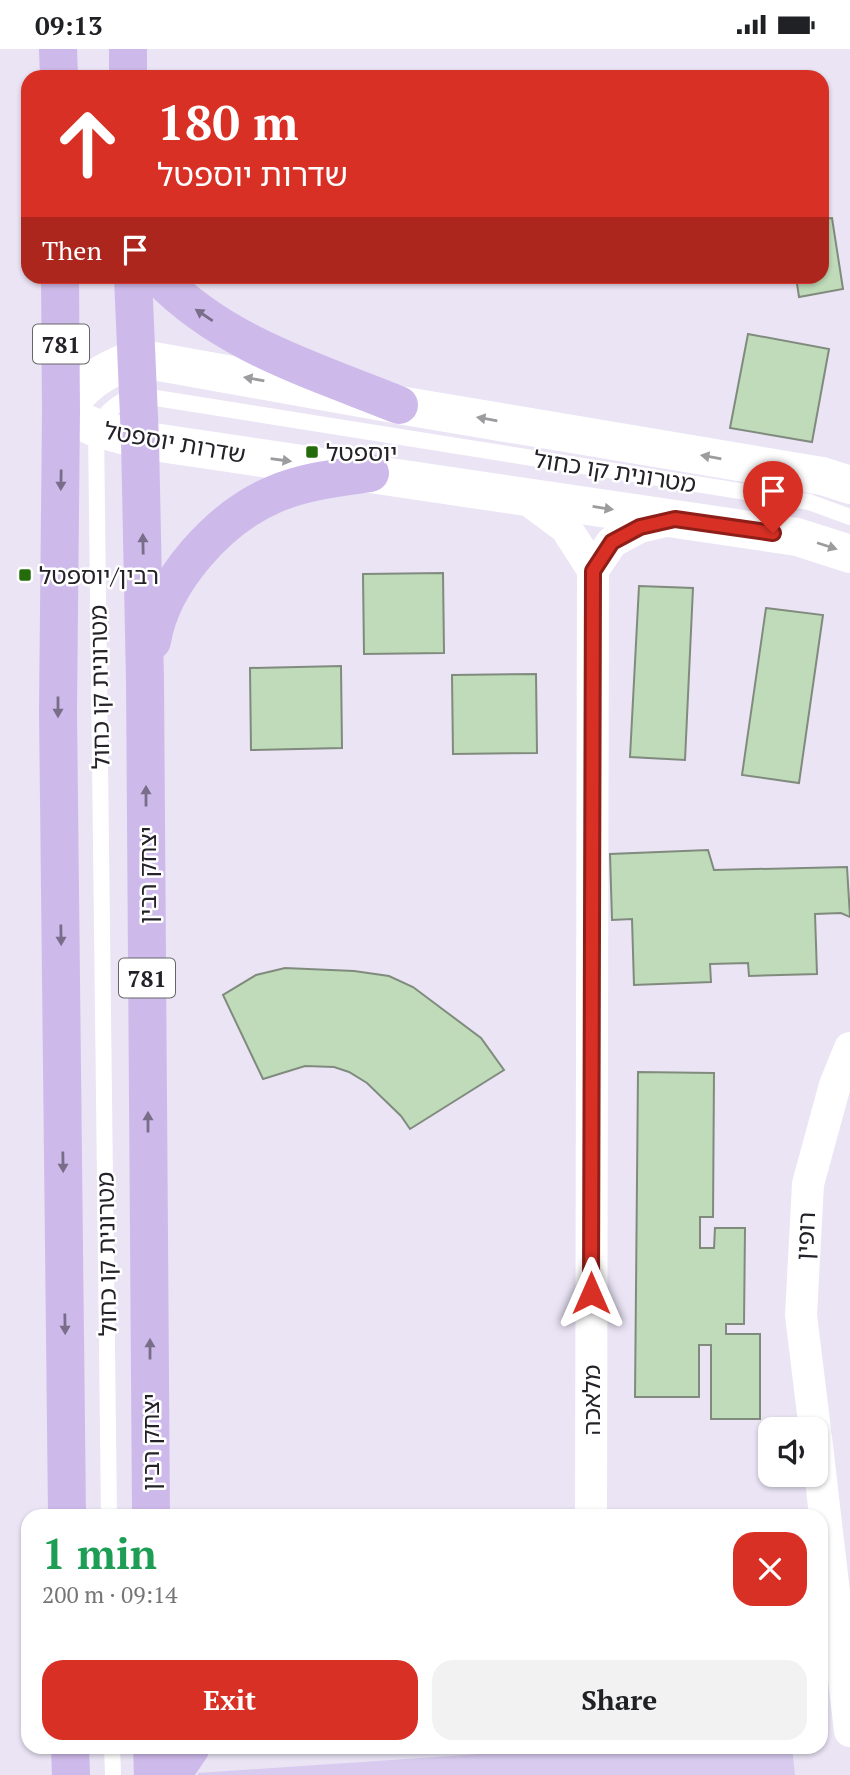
<!DOCTYPE html>
<meta charset="utf-8">
<style>
:root{--surface:#fff;--page:#f2f2f2;--text:#202124;--muted:#757577;--accent:#d93025}
body{margin:0;font-family:"PT Serif","Noto Sans Hebrew",serif;background:var(--page);color:var(--text);height:100vh;display:flex;flex-direction:column;font-size:26px;white-space:nowrap}
*{box-sizing:border-box;margin:0}
p{font-size:23px;color:var(--muted)}
.icon{flex:none;width:38px;height:38px;fill:none;stroke:currentColor;stroke-width:2;stroke-linecap:round;stroke-linejoin:round}
.map{position:relative;flex:1;overflow:hidden}
.sheet{position:absolute;left:21px;top:1460px;width:807px;height:245px;display:flex;flex-direction:column;background:var(--surface);border-radius:21px;box-shadow:0 2px 5px #0004}
.sheet>*{flex:none}
.guide{position:absolute;left:21px;top:21px;width:808px;height:214px;border-radius:21px;box-shadow:0 2px 5px #0004;background:#d93025;color:#fff;overflow:hidden}
.tools{position:absolute;left:758px;top:1368px;display:grid;gap:14px}
.tools a{display:grid;place-items:center;width:70px;height:70px;border-radius:14px;background:var(--surface);box-shadow:0 2px 5px #0004;font-size:35px}
.pin{position:absolute;display:grid;place-items:center;width:60px;height:60px;color:#fff;margin:-72px -30px;border-radius:50% 50% 50% 0;rotate:-45deg;box-shadow:0 0 7px #0007}
.pin .icon{rotate:45deg}
.me{position:absolute;width:77px;margin:-38px;rotate:0deg;stroke-linejoin:round;filter:drop-shadow(0 0 5px #0008)}
.turn{display:flex;align-items:center;gap:24px;height:147px;padding:0 21px;font-size:32px}
.turn .icon{width:91px;height:91px;stroke-width:2.5}
.turn b{display:block;font-size:49px;line-height:60px}
.then{display:flex;align-items:center;height:66px;padding:0 21px;background:#0003;gap:14px;font-size:26px}
.round{display:grid;place-items:center;flex:none;width:74px;height:74px;border-radius:21px;background:var(--page)}
.summary{display:flex;align-items:center;justify-content:space-between;height:119px;padding:0 21px}
h1{font-size:42px;font-weight:700;line-height:52px;color:#1e9e55}
.button{display:flex;gap:14px;margin-top:auto;padding:14px 21px}
.button a{flex:1;height:80px;border-radius:21px;background:var(--accent);color:#fff;font-size:28px;font-weight:700;line-height:80px;text-align:center}
.button a+a{background:var(--page);color:var(--text)}
.status{display:flex;justify-content:space-between;align-items:center;height:49px;padding:0 35px;background:var(--surface);direction:ltr}
.status svg{height:19px;fill:currentColor}
.map>svg:first-child{display:block}
.green{fill:#d8cbef}
.building{fill:#bfdbb9;stroke:#808b7e;stroke-width:2}
.lines{fill:none;stroke-linecap:round;stroke-linejoin:round}
.lane{stroke:#fff;stroke-width:16}
.street{stroke:#fff;stroke-width:32}
.secondary{stroke:#fff;stroke-width:38}
.primary{stroke:#cebaea;stroke-width:38}
.oneway{fill:#796e89}
.oneway2{fill:#9c9c9e}
.route-casing{stroke:#8d1f18;stroke-width:18}
.route{stroke:#d93025;stroke-width:12}
.poi-dot{fill:#246c0b;stroke:#fff;stroke-width:2.5}
.labels{text-anchor:middle;dominant-baseline:central;stroke-width:5;stroke-linejoin:round;paint-order:stroke}
.shield{fill:#fff;stroke:#666468;stroke-width:2}
.shield-label{font-size:23px;font-weight:bold;fill:#242228}
.street-label{font-size:24px;fill:#242228;stroke:#fff}
.poi-label{font-size:24px;fill:#242228;stroke:#fff;text-anchor:start}
</style>
<div class="status"><b>09:13</b><svg viewBox="0 0 49 12"><path d="M0 12V9h3v3zM5 12V6h3v6zM10 12V3h3v9zM15 12V0h3v12zM26 1h20v11H26zM47 4h2v5h-2z"/></svg></div>
<div class="map">
<svg width="850" height="1726" viewBox="0 0 850 1726">
<rect width="100%" height="100%" fill="#eae4f5"/>
<path class="green" d="M585,1698H792L795,1726H198V1724Z"/>
<path class="building" d="M832,169L843,240L799,248L796,228H822V170Z
M748,285L829,300L812,393L730,379Z
M443,524L444,604L364,605L363,525Z
M639,537L693,539L685,711L630,708Z
M766,559L823,566L799,734L742,726Z
M341,617L342,699L251,701L250,619Z
M536,625L537,704L453,705L452,626Z
M708,801L714,821L847,818L850,868L841,864L815,865L817,925L749,927L748,914L710,915L711,933L634,936L632,870L612,871L610,805Z
M285,919L354,922L389,927L413,938L481,989L504,1021L410,1080L401,1067L367,1034L349,1023L334,1018L305,1017L263,1030L223,946L256,926Z
M638,1023L714,1024L713,1168H700V1199H714L715,1179H745L744,1275H726V1285H760V1370H711V1296H699V1348H635Z"/>
<g class="lines">
<path class="lane" d="M109,1466L96,379C106,362 118,352 137,346L809,453L850,468
M112,1698L113,1726"/>
<path class="street" d="M523,447L566,479L593,521L591,1466
M593,521L612,493L640,478L670,471
M815,1381L801,1266L808,1135L835,1036L850,999
M816,1388L850,1682"/>
<path class="secondary" d="M850,436L822,427L399,356L137,309C99,323 88,332 61,363L96,379L140,391L797,488L850,505"/>
<path class="primary" d="M58,0L59,28
M128,0V28
M60,228L61,363L58,662L67,1466
M133,228L140,391L145,632L151,1466
M159,228C223,295 315,322 399,356
M152,592C162,531 220,468 275,445C305,432 338,429 370,424
M70,1698L71,1726
M152,1698L153,1726
M172,1726L191,1698"/>
</g>
<defs><path id="oneway-solid" d="M-6-.8H1V-3.2L6.5 0L1 3.2V.8H-6Z" transform="scale(1.75)"/></defs>
<g class="oneway">
<use href="#oneway-solid" transform="translate(204 266) rotate(-146)"/>
<use href="#oneway-solid" transform="translate(61 431) rotate(91)"/>
<use href="#oneway-solid" transform="translate(143 495) rotate(-91)"/>
<use href="#oneway-solid" transform="translate(58 658) rotate(90)"/>
<use href="#oneway-solid" transform="translate(146 747) rotate(-90)"/>
<use href="#oneway-solid" transform="translate(61 886) rotate(89)"/>
<use href="#oneway-solid" transform="translate(148 1073) rotate(-90)"/>
<use href="#oneway-solid" transform="translate(63 1113) rotate(89)"/>
<use href="#oneway-solid" transform="translate(65 1275) rotate(89)"/>
<use href="#oneway-solid" transform="translate(150 1300) rotate(-90)"/>
</g>
<g class="oneway2">
<use href="#oneway-solid" transform="translate(254 330) rotate(-170)"/>
<use href="#oneway-solid" transform="translate(487 370) rotate(-170)"/>
<use href="#oneway-solid" transform="translate(711 408) rotate(-170)"/>
<use href="#oneway-solid" transform="translate(281 411) rotate(8)"/>
<use href="#oneway-solid" transform="translate(603 459) rotate(9)"/>
<use href="#oneway-solid" transform="translate(827 497) rotate(18)"/>
</g>
<g class="lines">
<defs>
<path id="route" d="M591,1244L593,522L612,493L640,478L675,470L773,484"/>
</defs>
<use href="#route" class="route-casing"/>
<use href="#route" class="route"/>
</g>
<g class="poi-dot">
<rect x="305" y="396" width="14" height="14" rx="3.5"/>
<rect x="18" y="519" width="14" height="14" rx="3.5"/>
</g>
<g class="labels">
<g class="shield">
<rect x="33" y="275.5" width="56" height="39" rx="5"/>
<rect x="119" y="909.5" width="56" height="39" rx="5"/>
</g>
<g class="shield-label">
<text x="61" y="295">781</text>
<text x="147" y="929">781</text>
</g>
<g class="street-label">
<text transform="translate(175 393) rotate(10)">שדרות יוספטל</text>
<text transform="translate(615 422) rotate(9)">מטרונית קו כחול</text>
<text transform="translate(99 638) rotate(-91)">מטרונית קו כחול</text>
<text transform="translate(147 826) rotate(-90)">יצחק רבין</text>
<text transform="translate(805 1187) rotate(-87)">רופין</text>
<text transform="translate(106 1205) rotate(-91)">מטרונית קו כחול</text>
<text transform="translate(591 1351) rotate(-90)">מלאכה</text>
<text transform="translate(150 1393) rotate(-90)">יצחק רבין</text>
</g>
<g class="poi-label">
<text x="326" y="403">יוספטל</text>
<text x="39" y="526">רבין/יוספטל</text>
</g>
</g>
</svg>
<div class="tools">
<a><svg class="icon" aria-label="sound" viewBox="0 0 24 24"><path d="M4 9h4l5-4v14l-5-4H4zM17 9q2 3 0 6"/></svg></a>
</div>
<div class="pin" style="left:773px;top:484px;background:#d93025"><svg class="icon" aria-label="arrive" viewBox="0 0 24 24"><path d="M6 21V4h12l-3 4 3 4H6"/></svg></div>
<svg class="me" style="left:591px;top:1244px" viewBox="-20 -20 40 40"><path d="M0-17L14 15 0 8-14 15z" fill="#d93025" stroke="#fff" stroke-width="4"/></svg>
<div class="guide">
<div class="turn"><svg class="icon" aria-label="ahead" viewBox="0 0 24 24"><path d="M12 20V5M6 11l6-6 6 6"/></svg><div><b>180 m</b>שדרות יוספטל</div></div>
<div class="then">Then<svg class="icon" aria-label="arrive" viewBox="0 0 24 24"><path d="M6 21V4h12l-3 4 3 4H6"/></svg></div>
</div>
<section class="sheet">
<div class="summary"><div><h1>1 min</h1><p>200 m · 09:14</p></div><a class="round" style="background:#d93025;color:#fff"><svg class="icon" aria-label="close" viewBox="0 0 24 24"><path d="M6 6l12 12M18 6L6 18"/></svg></a></div>
<div class="button"><a>Exit</a><a>Share</a></div>
</section>
</div>
